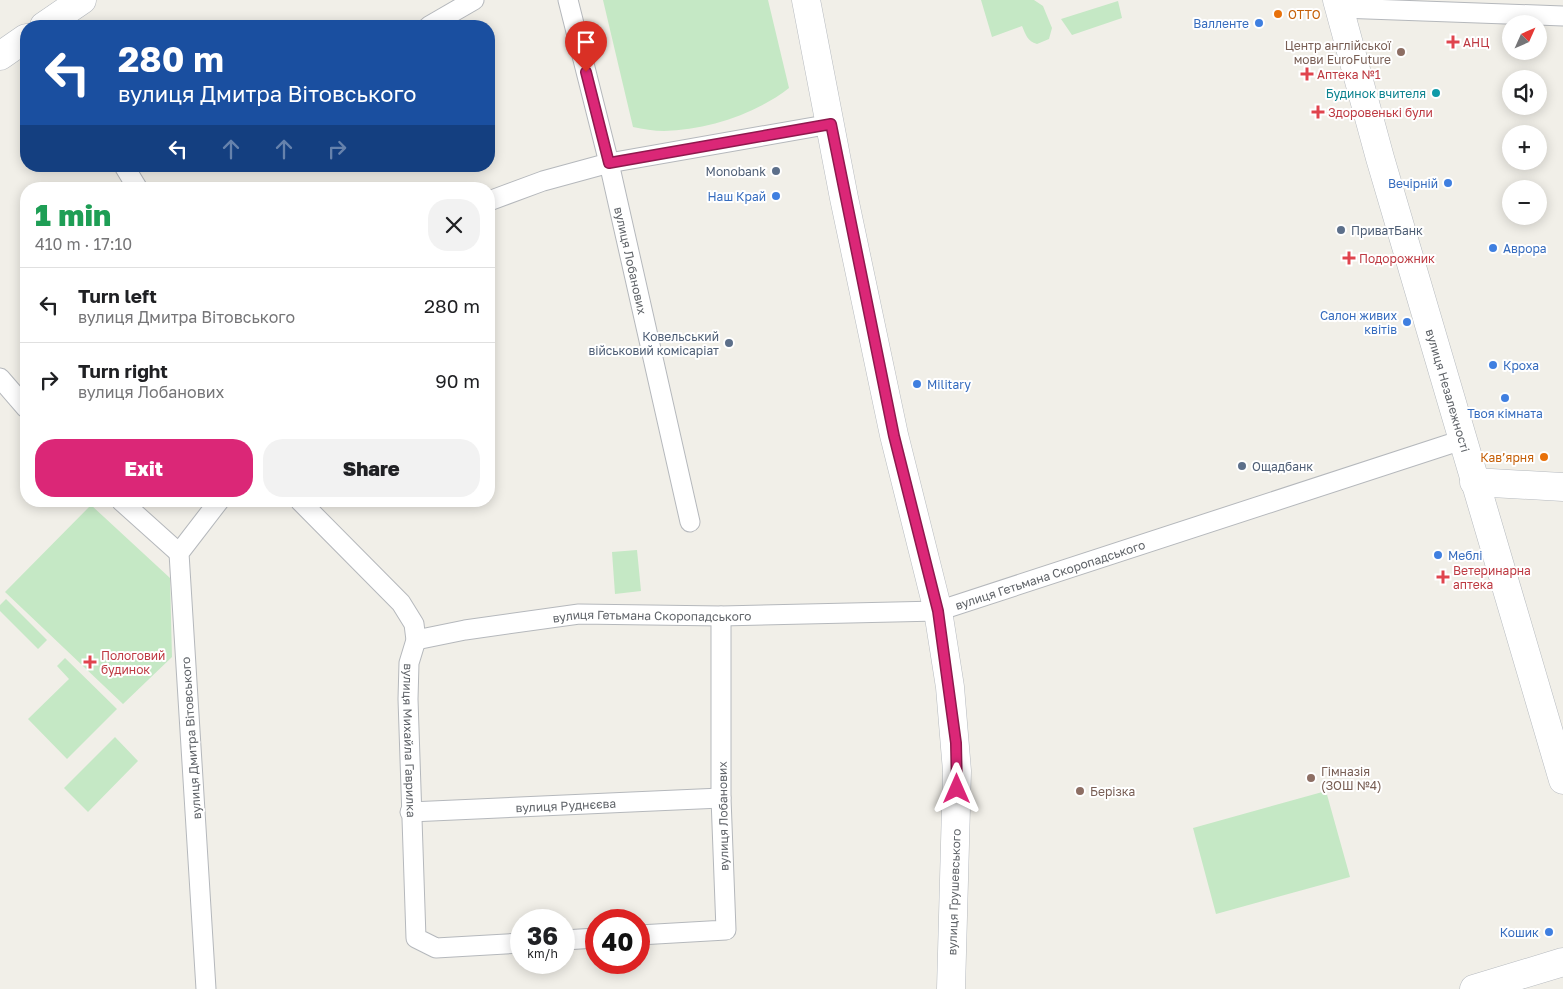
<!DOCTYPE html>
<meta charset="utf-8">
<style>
:root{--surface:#fff;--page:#f2f2f2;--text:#202124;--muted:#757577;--line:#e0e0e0;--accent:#db2777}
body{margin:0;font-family:"Golos Text",sans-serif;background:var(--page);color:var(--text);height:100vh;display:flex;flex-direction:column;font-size:19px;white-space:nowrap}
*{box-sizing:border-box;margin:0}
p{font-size:16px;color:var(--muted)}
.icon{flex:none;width:28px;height:28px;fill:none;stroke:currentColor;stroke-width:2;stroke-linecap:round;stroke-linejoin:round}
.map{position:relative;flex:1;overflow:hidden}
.side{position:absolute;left:20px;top:182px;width:475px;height:325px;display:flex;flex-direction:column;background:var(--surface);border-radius:20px;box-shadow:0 2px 12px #0003}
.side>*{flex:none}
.guide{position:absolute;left:20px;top:20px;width:475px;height:152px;border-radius:20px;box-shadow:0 2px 12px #0003;background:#1a4fa0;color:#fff;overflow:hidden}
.needle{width:32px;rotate:45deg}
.controls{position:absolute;left:1502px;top:15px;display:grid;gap:10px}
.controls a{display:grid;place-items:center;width:45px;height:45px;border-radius:50%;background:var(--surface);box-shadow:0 2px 12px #0003;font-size:25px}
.speed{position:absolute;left:510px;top:909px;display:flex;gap:10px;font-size:25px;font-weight:700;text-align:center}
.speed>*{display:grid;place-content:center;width:65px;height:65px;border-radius:50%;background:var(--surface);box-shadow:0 2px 12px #0003;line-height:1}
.speed small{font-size:12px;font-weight:400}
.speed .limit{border:8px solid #d22;background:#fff;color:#111}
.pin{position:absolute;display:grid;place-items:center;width:42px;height:42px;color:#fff;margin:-51px -21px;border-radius:50% 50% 50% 0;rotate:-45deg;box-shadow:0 0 5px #0007}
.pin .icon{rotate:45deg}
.me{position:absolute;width:55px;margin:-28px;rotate:0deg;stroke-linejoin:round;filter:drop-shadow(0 0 4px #0008)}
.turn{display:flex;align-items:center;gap:18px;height:105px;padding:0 15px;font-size:22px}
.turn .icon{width:65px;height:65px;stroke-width:2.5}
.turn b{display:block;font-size:35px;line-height:42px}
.lanes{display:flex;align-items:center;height:48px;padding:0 15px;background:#0003;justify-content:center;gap:25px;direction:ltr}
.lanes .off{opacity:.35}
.round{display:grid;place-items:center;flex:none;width:52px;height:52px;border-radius:20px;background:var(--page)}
.head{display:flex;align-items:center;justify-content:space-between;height:85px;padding:0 15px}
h1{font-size:30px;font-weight:800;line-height:38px;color:#1e9e55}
.button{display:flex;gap:10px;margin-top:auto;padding:10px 15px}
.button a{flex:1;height:58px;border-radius:20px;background:var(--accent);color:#fff;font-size:20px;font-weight:800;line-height:58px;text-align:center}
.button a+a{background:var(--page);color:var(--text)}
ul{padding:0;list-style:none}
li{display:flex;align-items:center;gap:15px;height:75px;padding:0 15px;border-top:1px solid var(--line)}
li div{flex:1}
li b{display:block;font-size:19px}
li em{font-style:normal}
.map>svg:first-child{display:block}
.green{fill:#c5e8c5}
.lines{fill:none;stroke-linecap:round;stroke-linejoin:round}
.street-casing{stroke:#b5b8bc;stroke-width:21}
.secondary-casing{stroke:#b6babf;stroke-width:29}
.street{stroke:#fff;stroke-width:19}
.secondary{stroke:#fff;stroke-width:28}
.route-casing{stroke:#8e194d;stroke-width:12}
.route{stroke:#db2777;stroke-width:9}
.food-dot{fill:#e8710a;stroke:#fff;stroke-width:2}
.shop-dot{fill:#3f7fe0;stroke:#fff;stroke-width:2}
.health-dot{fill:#e0444e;stroke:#fff;stroke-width:2}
.education-dot{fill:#8d6e63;stroke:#fff;stroke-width:2}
.culture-dot{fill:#0f9aa8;stroke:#fff;stroke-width:2}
.service-dot{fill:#5c6f8a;stroke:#fff;stroke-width:2}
.labels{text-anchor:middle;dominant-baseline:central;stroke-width:4;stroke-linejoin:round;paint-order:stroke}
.food-label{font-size:12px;fill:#c56008;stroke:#fff;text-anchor:start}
.shop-label{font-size:12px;fill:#366cbe;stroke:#fff;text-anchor:end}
.health-label{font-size:12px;fill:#be3a42;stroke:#fff;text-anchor:start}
.education-label{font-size:12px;fill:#785e54;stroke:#fff;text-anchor:start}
.culture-label{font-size:12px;fill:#0d838f;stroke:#fff;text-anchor:end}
.service-label{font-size:12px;fill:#4e5e75;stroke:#fff;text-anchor:end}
.street-label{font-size:12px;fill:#5f6368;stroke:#fff}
</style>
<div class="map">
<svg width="1563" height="989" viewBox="0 0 1563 989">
<rect width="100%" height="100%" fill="#f1efe8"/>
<path class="green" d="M603,0H768L789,88C756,114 707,130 664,131C654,131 643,129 633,127Z
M981,0H1034L1043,6L1052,28L1049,39L1037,44C1027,41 1026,35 1022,26L992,37Z
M1118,1L1122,18L1072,35L1061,19Z
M91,505L170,578L172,657L123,704L5,592Z
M637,550L641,591L615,594L612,552Z
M6,599L47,640L38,649L0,611V605Z
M65,658L117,709L67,759L28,719L69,679L57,666Z
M115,737L138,761L88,812L64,788Z
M1326,791L1350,877L1216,914L1193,828Z"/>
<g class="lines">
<defs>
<g id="street">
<path id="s1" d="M568,0L609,163L690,522"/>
<path d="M1340,8L1563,16"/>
<path d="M429,26L474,0"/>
<path d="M124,166L138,189"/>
<path d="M489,201L543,181L609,163L831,124"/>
<path d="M0,378L26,408"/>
<path d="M121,501L179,553"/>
<path id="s2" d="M300,501L401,603L414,624L416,640L409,663L408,699L416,938L436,948L521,943"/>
<path id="s3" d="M416,640L465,630L579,614L721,616L938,611L1462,440"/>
<path id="s4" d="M410,812L721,798"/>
<path d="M639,935L726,930L721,798V616"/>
<path d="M564,940L596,938"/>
<path d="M206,989L179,553L219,501"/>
</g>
<g id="secondary">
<path d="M806,0L844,198L894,435L938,611L950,687L957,771L951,989"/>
<path id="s5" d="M1337,0L1380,158L1563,780"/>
<path d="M44,26L82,0"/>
<path d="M0,56L26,38"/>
<path d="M1474,482L1563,487"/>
<path d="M1474,989L1563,962"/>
</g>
</defs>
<use href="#street" class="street-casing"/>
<use href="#secondary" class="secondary-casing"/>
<use href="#street" class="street"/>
<use href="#secondary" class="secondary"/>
</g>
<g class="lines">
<defs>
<path id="route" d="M586,72L609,163L831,124L894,436L938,611L956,743L957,789"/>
</defs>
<use href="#route" class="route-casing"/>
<use href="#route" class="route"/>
</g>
<g class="food-dot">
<circle cx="1278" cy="14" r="5"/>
<circle cx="1544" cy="457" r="5"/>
</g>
<g class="shop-dot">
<circle cx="1259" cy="23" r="5"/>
<circle cx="1448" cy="183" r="5"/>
<circle cx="776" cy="196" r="5"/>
<circle cx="1493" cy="248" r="5"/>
<circle cx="1407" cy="322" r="5"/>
<circle cx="1493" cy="365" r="5"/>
<circle cx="917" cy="384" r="5"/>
<circle cx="1505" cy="398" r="5"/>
<circle cx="1438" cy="555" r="5"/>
<circle cx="1549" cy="932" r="5"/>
</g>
<g class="health-dot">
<path d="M1450.5 34.5h5v5h5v5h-5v5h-5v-5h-5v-5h5z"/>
<path d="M1304.5 66.5h5v5h5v5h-5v5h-5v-5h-5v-5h5z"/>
<path d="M1315.5 104.5h5v5h5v5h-5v5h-5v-5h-5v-5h5z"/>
<path d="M1346.5 250.5h5v5h5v5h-5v5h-5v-5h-5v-5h5z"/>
<path d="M1440.5 569.5h5v5h5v5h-5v5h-5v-5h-5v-5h5z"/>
<path d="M87.5 654.5h5v5h5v5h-5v5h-5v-5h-5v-5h5z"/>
</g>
<g class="education-dot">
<circle cx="1401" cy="52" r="5"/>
<circle cx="1311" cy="778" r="5"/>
<circle cx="1080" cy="791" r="5"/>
</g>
<circle class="culture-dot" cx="1436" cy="93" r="5"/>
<g class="service-dot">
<circle cx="776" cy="171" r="5"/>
<circle cx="1341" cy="230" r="5"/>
<circle cx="729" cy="343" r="5"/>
<circle cx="1242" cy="466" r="5"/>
</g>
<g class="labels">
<g class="food-label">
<text x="1288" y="14">OTTO</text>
<text x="1534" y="457" text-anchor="end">Кав’ярня</text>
</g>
<g class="shop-label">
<text x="1249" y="23">Валленте</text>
<text x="1438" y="183">Вечірній</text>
<text x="766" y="196">Наш Край</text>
<text x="1503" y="248" text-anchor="start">Аврора</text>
<text x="1397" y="315">Салон живих<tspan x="1397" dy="14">квітів</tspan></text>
<text x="1503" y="365" text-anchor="start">Кроха</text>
<text x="927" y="384" text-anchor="start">Military</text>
<text x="1505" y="413" text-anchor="middle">Твоя кімната</text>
<text x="1448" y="555" text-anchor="start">Меблі</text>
<text x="1539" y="932">Кошик</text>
</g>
<g class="health-label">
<text x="1463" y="42">АНЦ</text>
<text x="1317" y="74">Аптека №1</text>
<text x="1328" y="112">Здоровенькі були</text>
<text x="1359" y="258">Подорожник</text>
<text x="1453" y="570">Ветеринарна<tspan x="1453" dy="14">аптека</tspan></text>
<text x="101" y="655">Пологовий<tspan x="101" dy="14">будинок</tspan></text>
</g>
<g class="education-label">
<text x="1391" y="45" text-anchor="end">Центр англійської<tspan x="1391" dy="14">мови EuroFuture</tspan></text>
<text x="1321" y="771">Гімназія<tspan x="1321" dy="14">(ЗОШ №4)</tspan></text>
<text x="1090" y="791">Берізка</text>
</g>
<g class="culture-label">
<text x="1426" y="93">Будинок вчителя</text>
</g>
<g class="service-label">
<text x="766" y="171">Monobank</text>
<text x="1351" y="230" text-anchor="start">ПриватБанк</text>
<text x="719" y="336">Ковельський<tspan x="719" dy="14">військовий комісаріат</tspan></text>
<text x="1252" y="466" text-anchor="start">Ощадбанк</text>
</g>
<g class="street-label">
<text stroke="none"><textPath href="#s1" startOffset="268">вулиця Лобанових</textPath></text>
<text stroke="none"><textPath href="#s5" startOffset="406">вулиця Незалежності</textPath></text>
<text stroke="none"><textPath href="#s3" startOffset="642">вулиця Гетьмана Скоропадського</textPath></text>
<text stroke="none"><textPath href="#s3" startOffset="238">вулиця Гетьмана Скоропадського</textPath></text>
<text transform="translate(191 738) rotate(-94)">вулиця Дмитра Вітовського</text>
<text stroke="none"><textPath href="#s2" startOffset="286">вулиця Михайла Гаврилка</textPath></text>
<text stroke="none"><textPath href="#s4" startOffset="156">вулиця Руднєєва</textPath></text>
<text transform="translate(723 816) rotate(-91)">вулиця Лобанових</text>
<text transform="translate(954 892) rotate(-88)">вулиця Грушевського</text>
</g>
</g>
</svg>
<div class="controls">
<a><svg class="needle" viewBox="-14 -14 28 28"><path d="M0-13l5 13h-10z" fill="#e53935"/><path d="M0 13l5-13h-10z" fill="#757577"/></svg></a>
<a><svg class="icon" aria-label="sound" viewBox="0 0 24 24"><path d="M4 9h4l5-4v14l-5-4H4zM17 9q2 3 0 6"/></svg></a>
<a>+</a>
<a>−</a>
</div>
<div class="speed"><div>36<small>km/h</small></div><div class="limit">40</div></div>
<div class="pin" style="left:586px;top:72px;background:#d93025"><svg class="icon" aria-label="arrive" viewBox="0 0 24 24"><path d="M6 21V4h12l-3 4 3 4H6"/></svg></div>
<svg class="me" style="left:957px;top:789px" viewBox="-20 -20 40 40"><path d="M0-17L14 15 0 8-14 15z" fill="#db2777" stroke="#fff" stroke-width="4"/></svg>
<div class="guide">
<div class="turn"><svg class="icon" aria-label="left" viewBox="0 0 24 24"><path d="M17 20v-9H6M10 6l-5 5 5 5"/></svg><div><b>280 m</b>вулиця Дмитра Вітовського</div></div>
<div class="lanes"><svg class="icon" aria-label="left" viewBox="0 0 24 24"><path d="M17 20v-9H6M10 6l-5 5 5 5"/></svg><svg class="icon off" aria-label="ahead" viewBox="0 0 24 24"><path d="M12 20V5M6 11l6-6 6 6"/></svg><svg class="icon off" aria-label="ahead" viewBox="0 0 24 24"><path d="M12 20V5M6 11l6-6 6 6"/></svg><svg class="icon off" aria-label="right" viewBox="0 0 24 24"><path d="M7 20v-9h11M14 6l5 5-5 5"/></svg></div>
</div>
<section class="side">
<div class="head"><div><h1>1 min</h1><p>410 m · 17:10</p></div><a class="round"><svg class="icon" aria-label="close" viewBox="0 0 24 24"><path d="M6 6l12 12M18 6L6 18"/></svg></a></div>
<ul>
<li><svg class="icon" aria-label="left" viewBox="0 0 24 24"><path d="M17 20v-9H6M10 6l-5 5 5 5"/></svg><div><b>Turn left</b><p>вулиця Дмитра Вітовського</p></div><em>280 m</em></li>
<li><svg class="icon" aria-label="right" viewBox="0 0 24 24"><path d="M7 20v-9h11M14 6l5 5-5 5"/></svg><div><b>Turn right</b><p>вулиця Лобанових</p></div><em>90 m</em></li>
</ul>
<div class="button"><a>Exit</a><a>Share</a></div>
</section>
</div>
